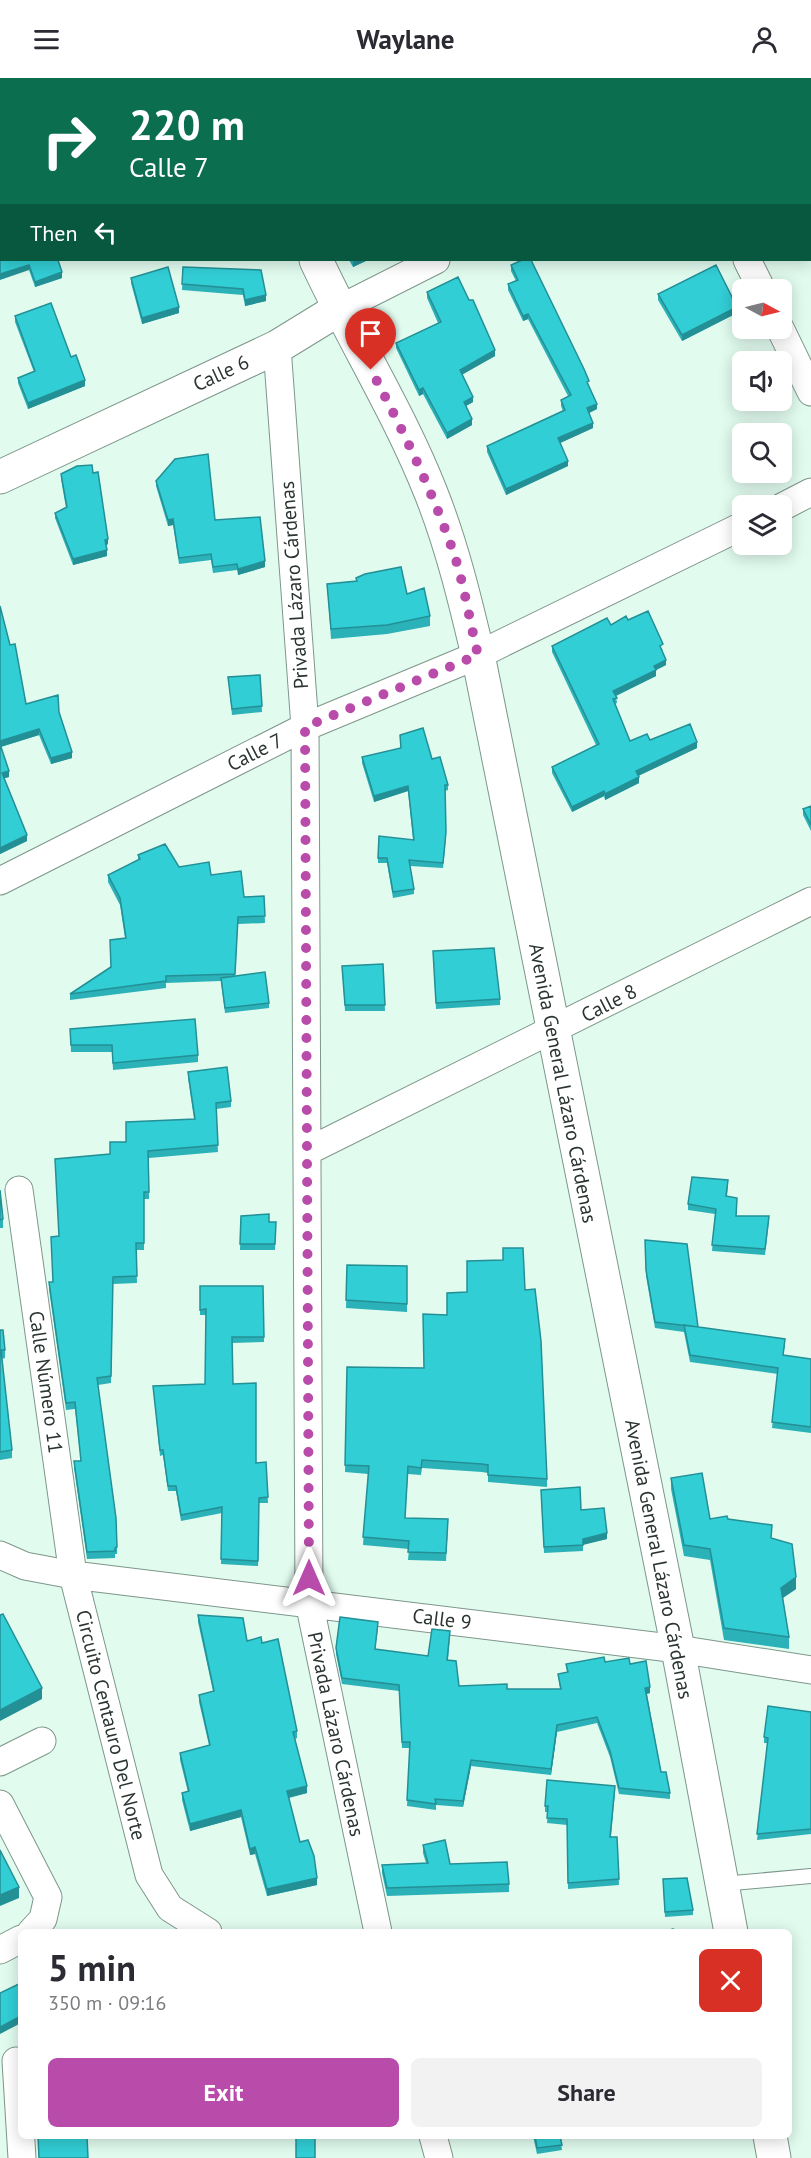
<!DOCTYPE html>
<meta charset="utf-8">
<style>
:root{--surface:#fff;--page:#f2f2f3;--text:#2b2b33;--muted:#7c7c81;--accent:#b94caa}
body{margin:0;font-family:"PT Sans",sans-serif;background:var(--page);color:var(--text);height:100vh;display:flex;flex-direction:column;font-size:22px;white-space:nowrap}
*{box-sizing:border-box;margin:0}
p{font-size:20px;color:var(--muted)}
.icon{flex:none;width:33px;height:33px;fill:none;stroke:currentColor;stroke-width:2;stroke-linecap:round;stroke-linejoin:round}
.map{position:relative;flex:1;overflow:hidden}
.drawer{position:absolute;left:18px;top:1851px;width:774px;height:210px;display:flex;flex-direction:column;background:var(--surface);border-radius:9px;box-shadow:0 3px 15px #0003}
.drawer>*{flex:none}
.hud{position:absolute;left:0px;top:0px;width:812px;height:183px;box-shadow:0 3px 15px #0003;background:#0b6e4f;color:#fff;overflow:hidden}
.needle{width:39px;rotate:97deg}
.tools{position:absolute;left:732px;top:201px;display:grid;gap:12px}
.tools a{display:grid;place-items:center;width:60px;height:60px;border-radius:9px;background:var(--surface);box-shadow:0 3px 15px #0003;font-size:30px}
.pin{position:absolute;display:grid;place-items:center;width:51px;height:51px;color:#fff;margin:-62px -26px;border-radius:50% 50% 50% 0;rotate:-45deg;box-shadow:0 0 6px #0007}
.pin .icon{rotate:45deg}
.me{position:absolute;width:66px;margin:-33px;rotate:0deg;stroke-linejoin:round;filter:drop-shadow(0 0 4px #0008)}
.turn{display:flex;align-items:center;gap:21px;height:126px;padding:0 30px;font-size:27px}
.turn .icon{width:78px;height:78px;stroke-width:2.5}
.turn b{display:block;font-size:42px;line-height:51px}
.then{display:flex;align-items:center;height:57px;padding:0 30px;background:#0003;gap:12px;font-size:22px}
.round{display:grid;place-items:center;flex:none;width:63px;height:63px;border-radius:9px;background:var(--page)}
.headline{display:flex;align-items:center;justify-content:space-between;height:102px;padding:0 30px}
h1{font-size:36px;font-weight:600;line-height:45px}
.primary-button{display:flex;gap:12px;margin-top:auto;padding:12px 30px}
.primary-button a{flex:1;height:69px;border-radius:9px;background:var(--accent);color:#fff;font-size:24px;font-weight:600;line-height:69px;text-align:center}
.primary-button a+a{background:var(--page);color:var(--text)}
header{display:flex;justify-content:space-between;align-items:center;height:78px;padding:0 30px;background:var(--surface);font-size:27px;font-weight:600}
.map>svg:first-child{display:block}
.lines{fill:none;stroke-linecap:round;stroke-linejoin:round}
.lane-casing{stroke:#7e968b;stroke-width:16}
.street-casing{stroke:#7e968b;stroke-width:29}
.secondary-casing{stroke:#7e968b;stroke-width:35}
.lane{stroke:#fff;stroke-width:14}
.street{stroke:#fff;stroke-width:27}
.secondary{stroke:#fff;stroke-width:33}
.wall{fill:#2bb1b8}
.shaded-wall{fill:#239096}
.building{fill:#32ced6;stroke:#239096;stroke-width:1.5}
.route{stroke:#b94caa;stroke-width:10;stroke-dasharray:0 18}
.labels{text-anchor:middle;dominant-baseline:central;stroke-width:5;stroke-linejoin:round;paint-order:stroke}
.street-label{font-size:20px;fill:#2b3530;stroke:#fff}
</style>
<header><svg class="icon" aria-label="menu" viewBox="0 0 24 24"><path d="M4 6h16M4 12h16M4 18h16"/></svg>Waylane<svg class="icon" aria-label="person" viewBox="0 0 24 24"><circle cx="12" cy="8" r="4"/><path d="M4 21q1-7 8-7t8 7"/></svg></header>
<div class="map">
<svg width="811" height="2080" viewBox="0 0 811 2080">
<rect width="100%" height="100%" fill="#e1fbef"/>
<g class="lines">
<defs>
<path id="lane" d="M521,0V2
M722,1806L811,1798"/>
<path id="street" d="M659,0L660,2
M799,2L802,0
M747,182L762,212
M339,231L436,182
M780,250L811,314
M277,269L305,649L309,1524L378,1854
M782,429L811,414
M0,803L305,649L478,577L742,448
M308,1073L811,823
M19,1112L73,1497L149,1797L170,1830L208,1854
M0,1477L25,1488L73,1497L678,1571L811,1592
M0,1684L42,1663
M0,1726L48,1819L43,1841L31,1854
M0,1872L21,1861
M16,1983L22,2080
M433,2058L439,2080"/>
<path id="secondary" d="M232,0L233,2
M316,182C352,260 399,334 431,415C452,468 465,522 478,577L678,1571L731,1854
M0,399L277,269L339,231
M770,2058L774,2080"/>
</defs>
<use href="#lane" class="lane-casing"/>
<use href="#street" class="street-casing"/>
<use href="#secondary" class="secondary-casing"/>
<use href="#lane" class="lane"/>
<use href="#street" class="street"/>
<use href="#secondary" class="secondary"/>
</g>
<path class="wall" d="M0,173L58,182L62,200L35,209L29,192Z
M349,182H368L353,189Z
M511,187L589,308L597,331L589,335L593,350L560,365L568,388L506,417L487,374V368L563,333L561,328V322L568,318L528,241L523,243L508,212V206L516,203L511,193Z
M183,189L261,192L266,223L245,228L243,217L182,212Z
M131,200L179,235L142,246L131,205Z
M427,214L495,278L462,296L473,324L466,328L472,347L447,361L423,316L419,318L396,270V265L438,245L427,220Z
M658,216L737,235L682,263L658,222Z
M15,238L71,279L85,308L28,331L18,305V300L34,294L15,244Z
M61,396L108,466L106,467L107,478L73,487L55,440V435L66,430L61,401Z
M156,403L215,442L265,489L238,497L237,492L213,495L211,482L179,486L173,447L168,448L156,408Z
M356,500L407,516L430,538V548L387,556L331,561L327,506L356,503Z
M0,528L10,567L26,626L59,634L72,680L51,686L39,657L1,669L9,699L4,700L27,763L0,776Z
M628,542L663,572L662,573L666,587L656,592V598L616,618L617,625L615,626L630,663L650,662L697,670L638,698L639,705L605,722L604,718L572,734L552,695V689L596,667L552,574V568L611,547Z
M260,597L262,634L232,637L228,599Z
M400,657L432,681L448,707V712L445,713L446,760L443,790L410,788L414,811V816L393,820L387,785H378V780L413,762L408,713L374,724L362,685V679L401,670Z
M811,728V753L803,737V731Z
M138,777L179,789L211,797L244,819L264,818L265,845L238,846L235,898L269,925V930L225,935L221,903L166,905V910L70,922V916L110,889L125,860L120,827L108,804V797L138,782Z
M433,873L500,921V927L436,931Z
M383,886L385,933H345L342,888Z
M70,951L198,977V984L113,992L112,974H71Z
M188,994L231,1023V1029L216,1031L218,1074L149,1080V1121H144V1172H136L137,1205L113,1206L111,1305L98,1307L117,1469V1476H115V1480L87,1481L74,1390V1383H81L75,1331L66,1332L49,1211V1204H53L59,1158L110,1076L126,1064L194,1041L188,1000Z
M728,1108L727,1118L737,1126L736,1138L769,1143L765,1177L712,1173L715,1136L688,1132V1126Z
M0,1112L3,1141V1150H0Z
M241,1138L269,1144H276L275,1172H240Z
M645,1162L698,1249L785,1268L783,1277L811,1281V1355L772,1350L778,1296L690,1284L684,1254L655,1250L646,1198Z
M347,1187L407,1188V1234L346,1230Z
M200,1208H263L264,1264L232,1265L233,1306L256,1385L266,1384L268,1425H259L258,1488L221,1486L222,1435L181,1443L176,1413H168L163,1377L160,1378L153,1308L205,1306L206,1237H200Z
M525,1212L547,1401V1409L488,1404V1395L482,1394L422,1390L421,1397L408,1396L405,1440L448,1449L446,1483L408,1482L409,1471L363,1467L368,1396L345,1394L347,1289L424,1290L447,1237Z
M0,1252L5,1272V1280L2,1281L12,1372V1380L0,1382Z
M671,1400L710,1441H728L772,1460L796,1511L783,1520L789,1559V1571L724,1562L710,1482L684,1478L671,1411Z
M541,1417L581,1432L607,1461L583,1466V1473L544,1475Z
M198,1537L247,1563L262,1565L297,1653V1660L295,1661L307,1715L289,1720L300,1764L317,1807L267,1818L255,1776L250,1777L241,1739L190,1753L182,1722V1715L188,1714L180,1682V1675L209,1667L199,1624V1617L213,1613L198,1544Z
M378,1550L375,1571L428,1578L450,1559L448,1582L459,1608L507,1611H560L558,1596L567,1594L566,1586L605,1584L630,1586L650,1615L647,1616L661,1694L670,1715V1721L619,1716L610,1679L597,1645L557,1654L551,1697L471,1688L463,1729L436,1727V1732L407,1728L410,1670H402L399,1613L342,1606L336,1576V1570Z
M811,1634V1756L757,1762L768,1665H764V1659Z
M615,1714L611,1759H617L619,1807L568,1811L567,1747L547,1745L548,1734H545V1728Z
M423,1767L450,1786L509,1806V1814L387,1818L382,1795V1787L426,1785L423,1775Z
M663,1807L693,1832V1837L665,1839Z
M533,2058H560L562,2072L537,2076Z"/>
<path class="shaded-wall" d="M266,0H285L280,2H266Z
M699,0H711L708,2H699Z
M357,182H368L353,189V184Z
M29,187V192L0,202V196Z
M62,194V200L35,209V204Z
M266,217V223L245,228V222Z
M179,229V235L142,246V240Z
M737,229V235L682,263V257Z
M528,236V241L523,243V238Z
M495,272V278L460,298V292Z
M85,302V308L28,331V325Z
M423,310V316L419,318V312Z
M473,319V324L464,329V324Z
M597,326V331L587,336V330Z
M472,341V347L447,361V355Z
M593,345V350L558,366V360Z
M568,383V388L506,417V411Z
M173,441V447L168,448V442Z
M108,461V466L105,468V462Z
M107,472V478L73,487V481Z
M265,483V489L238,497V491Z
M666,582V587L654,593V588Z
M656,592V598L613,619V613Z
M39,651V657L0,669V663Z
M697,664V670L636,699V693Z
M72,674V680L51,686V680Z
M9,693V699L2,701V695Z
M639,699V705L605,722V716Z
M408,708V713L374,724V718Z
M604,713V718L572,734V729Z
M27,757V763L0,776V770Z
M607,1455V1461L583,1467V1461Z
M796,1499V1511L781,1521V1510Z
M650,1609V1615L645,1616V1610Z
M42,1610V1621L0,1643V1632Z
M557,1647V1654L551,1697V1691Z
M471,1682V1688L463,1729V1723Z
M307,1708V1715L287,1720V1713Z
M241,1732V1739L190,1753V1746Z
M255,1769V1776L250,1777V1771Z
M317,1800V1807L267,1818V1811Z
M19,1809V1820L0,1828V1817Z
M21,1938V1945L0,1956V1949Z"/>
<path class="building" d="M103,0H143V2H104Z
M423,0H453V2H424Z
M2,172V182H58L62,194L35,204L29,187L0,196V173Z
M522,182H531L584,291L589,303L587,304L597,326L587,330L593,345L558,360L568,383L506,411L487,368L565,332L561,322L571,317L528,236L523,238L508,206L518,202L511,187Z
M716,187L737,229L682,257L658,216Z
M168,189L179,229L142,240L131,200Z
M183,189L261,192L266,217L245,222L243,211L182,206Z
M458,199L469,222H473L495,272L460,292L473,319L464,324L472,341L447,355L423,310L419,312L396,265L441,244L427,214Z
M51,225L71,279L76,277L85,302L28,325L18,300L35,293L15,238Z
M208,376L215,442L260,439L265,483L238,491L237,486L213,489L211,476L179,480L173,441L168,442L156,403L175,381Z
M92,387L93,395L98,394L108,461L105,462L107,472L73,481L55,435L67,429L61,396L77,388Z
M401,489L407,516L424,510L430,538L387,547L331,551L327,506L357,503L356,500L365,496Z
M0,528L10,567L15,566L26,626L58,617L59,634L72,674L51,680L39,651L0,663Z
M648,533L663,566L660,568L666,582L654,588L656,592L613,613L617,620L613,621L630,663L647,656L650,662L690,646L697,664L636,693L639,699L605,716L604,713L572,729L552,689L599,666L552,568L607,540L611,547L626,538L628,542Z
M260,597L262,628L232,631L228,599Z
M423,650L432,681L440,679L448,707H445L446,754L443,785L409,782L414,811L393,814L387,780H378L379,758L414,762L408,708L374,718L362,679L401,670L400,657Z
M0,666L9,693L2,695L27,757L0,770Z
M811,728V747L803,731Z
M165,766L179,789L209,784L211,797L241,793L244,819L264,818L265,838L238,839L235,896L166,898V903L70,916L111,889L110,862L126,860L120,820L108,797L140,781L138,777Z
M494,870L500,921L436,925L433,873Z
M383,886L385,927H345L342,888Z
M265,894L269,925L225,930L221,900Z
M195,941L198,977L113,985L112,967H71L70,951Z
M227,989L231,1023L216,1025L218,1067L148,1073L149,1114H144V1165H136L137,1198L113,1199L111,1298L97,1300L116,1440L117,1469L115,1470V1473L87,1474L74,1383H81L75,1324L66,1325L49,1204H53L51,1159L59,1158L55,1081L110,1076V1064H126V1044L195,1041L188,994Z
M692,1099L728,1102L726,1118L737,1120L736,1138H769L765,1171L712,1167L716,1131L688,1126Z
M0,1112L3,1141L0,1142Z
M269,1136V1144H276L275,1166H240L241,1138Z
M645,1162L687,1166L698,1249L655,1244L646,1192Z
M503,1170H523L525,1212L535,1211L541,1263L547,1401L488,1397V1387L482,1386L422,1382L421,1390L408,1388L405,1440L448,1441L446,1475L408,1474L409,1463L363,1459L369,1388L345,1387L347,1289L424,1290L423,1236L447,1237V1215L467,1214V1183L503,1182Z
M347,1187L407,1188V1226L346,1222Z
M200,1208H263L264,1259H232L233,1306L256,1305V1385L266,1384L268,1419L259,1420L258,1483L221,1481L222,1429L181,1437L176,1408H168L163,1372H160L153,1308L205,1306L206,1231L200,1232Z
M684,1247L785,1261L783,1277L811,1281V1349L772,1344L778,1290L690,1277Z
M0,1252H3L5,1272H1L12,1372L0,1374Z
M702,1395L710,1441L727,1438L728,1441L772,1447L771,1460L792,1466L796,1499L781,1510L789,1559L724,1550L710,1471L684,1467L671,1400Z
M580,1409L581,1432L604,1430L607,1455L583,1461V1467L544,1469L541,1412Z
M3,1536L42,1610L0,1632V1537Z
M198,1537L243,1540L247,1563L261,1559L262,1565L278,1561L297,1653L293,1654L307,1708L287,1713L300,1764L308,1762L314,1778L317,1800L267,1811L255,1769L250,1771L241,1732L190,1746L182,1715L189,1713L180,1675L210,1667L199,1617L214,1613Z
M340,1539L378,1544L375,1571L428,1578L432,1551L450,1553L447,1582L456,1583L459,1608L507,1606V1611H561L558,1596L568,1594L566,1586L604,1579L605,1584L629,1580L630,1586L646,1583L650,1609L645,1610L661,1694H666L670,1715L619,1710L610,1673L597,1639L557,1647L551,1691L471,1682L463,1723L435,1721L436,1726L407,1722L410,1664H402L399,1607L342,1600L336,1570Z
M768,1628L811,1634V1751L757,1756L768,1660L764,1659Z
M547,1702L615,1708L610,1759H617L619,1801L568,1805L567,1741L547,1740L548,1728H545Z
M445,1762L450,1786L507,1784L509,1806L387,1810L382,1787L428,1785L423,1767Z
M0,1772L19,1809L0,1817Z
M687,1800L693,1832L665,1834L663,1801Z
M673,1851V1854H663Z
M21,1905V1938L0,1949V1915Z
M38,2058H87L88,2080H39Z
M296,2058H315V2080H296Z
M535,2058H560L562,2067L537,2070Z"/>
<g class="lines">
<path class="route" d="M309,1500L305,649L478,577C470,545 465,511 455,479C433,414 403,352 371,292"/>
</g>
<g class="labels">
<g class="street-label">
<text transform="translate(221 295) rotate(-25)">Calle 6</text>
<text transform="translate(294 507) rotate(-94)">Privada Lázaro Cárdenas</text>
<text transform="translate(255 674) rotate(-27)">Calle 7</text>
<text transform="translate(609 925) rotate(-27)">Calle 8</text>
<text transform="translate(563 1005) rotate(79)">Avenida General Lázaro Cárdenas</text>
<text transform="translate(46 1304) rotate(82)">Calle Número 11</text>
<text transform="translate(659 1481) rotate(79)">Avenida General Lázaro Cárdenas</text>
<text transform="translate(442 1541) rotate(7)">Calle 9</text>
<text transform="translate(111 1647) rotate(76)">Circuito Centauro Del Norte</text>
<text transform="translate(336 1656) rotate(78)">Privada Lázaro Cárdenas</text>
</g>
</g>
</svg>
<div class="tools">
<a><svg class="needle" viewBox="-14 -14 28 28"><path d="M0-13l5 13h-10z" fill="#e53935"/><path d="M0 13l5-13h-10z" fill="#7c7c81"/></svg></a>
<a><svg class="icon" aria-label="sound" viewBox="0 0 24 24"><path d="M4 9h4l5-4v14l-5-4H4zM17 9q2 3 0 6"/></svg></a>
<a><svg class="icon" aria-label="search" viewBox="0 0 24 24"><circle cx="10" cy="10" r="6"/><path d="M15 15l6 6"/></svg></a>
<a><svg class="icon" aria-label="layers" viewBox="0 0 24 24"><path d="M12 4l9 5-9 5-9-5zM3 14l9 5 9-5"/></svg></a>
</div>
<div class="pin" style="left:371px;top:292px;background:#d93025"><svg class="icon" aria-label="arrive" viewBox="0 0 24 24"><path d="M6 21V4h12l-3 4 3 4H6"/></svg></div>
<svg class="me" style="left:309px;top:1500px" viewBox="-20 -20 40 40"><path d="M0-17L14 15 0 8-14 15z" fill="#b94caa" stroke="#fff" stroke-width="4"/></svg>
<div class="hud">
<div class="turn"><svg class="icon" aria-label="right" viewBox="0 0 24 24"><path d="M7 20v-9h11M14 6l5 5-5 5"/></svg><div><b>220 m</b>Calle 7</div></div>
<div class="then">Then<svg class="icon" aria-label="left" viewBox="0 0 24 24"><path d="M17 20v-9H6M10 6l-5 5 5 5"/></svg></div>
</div>
<section class="drawer">
<div class="headline"><div><h1>5 min</h1><p>350 m · 09:16</p></div><a class="round" style="background:#d93025;color:#fff"><svg class="icon" aria-label="close" viewBox="0 0 24 24"><path d="M6 6l12 12M18 6L6 18"/></svg></a></div>
<div class="primary-button"><a>Exit</a><a>Share</a></div>
</section>
</div>
